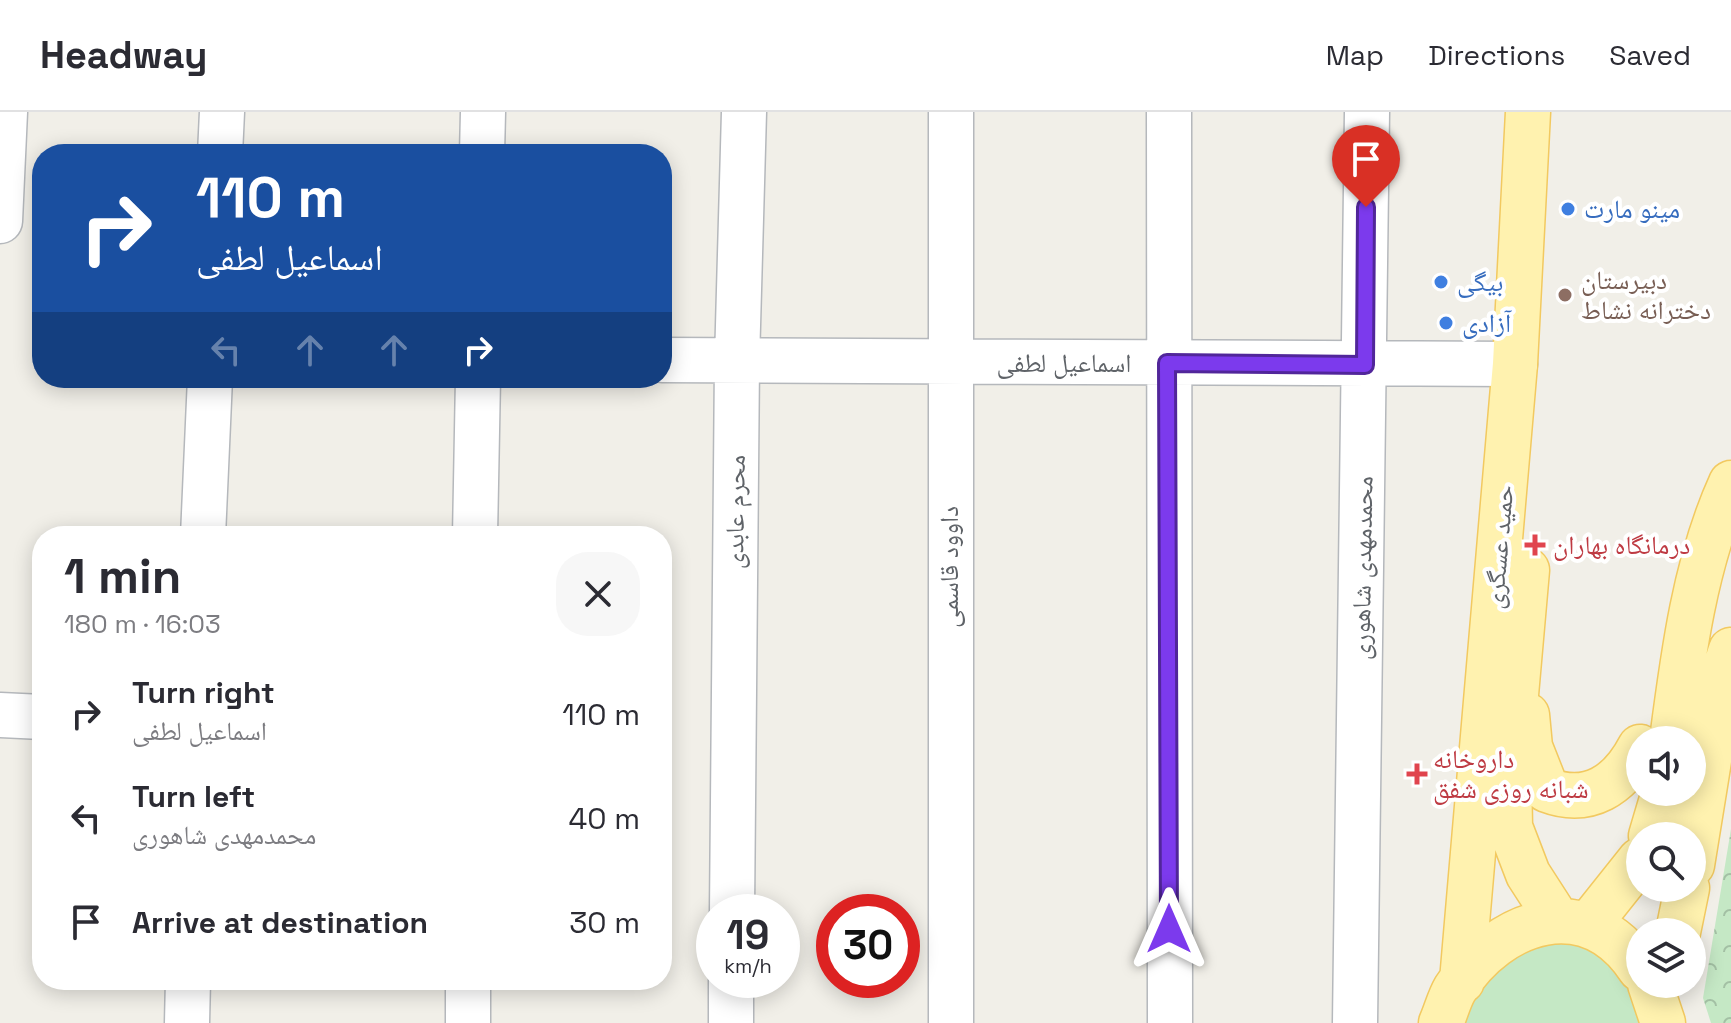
<!DOCTYPE html>
<meta charset="utf-8">
<style>
:root{--surface:#fff;--page:#f7f7f7;--text:#2b2b33;--muted:#7c7c81;--line:#e1e1e2}
body{margin:0;font-family:"Space Grotesk","Noto Naskh Arabic",sans-serif;background:var(--page);color:var(--text);height:100vh;display:flex;flex-direction:column;font-size:30px;white-space:nowrap}
*{box-sizing:border-box;margin:0}
p{font-size:26px;color:var(--muted)}
.icon{flex:none;width:44px;height:44px;fill:none;stroke:currentColor;stroke-width:2;stroke-linecap:round;stroke-linejoin:round}
.map{position:relative;flex:1;overflow:hidden}
.drawer{position:absolute;left:32px;top:414px;width:640px;height:464px;display:flex;flex-direction:column;background:var(--surface);border-radius:32px;box-shadow:0 4px 20px #0003}
.drawer>*{flex:none}
.hud{position:absolute;left:32px;top:32px;width:640px;height:244px;border-radius:32px;box-shadow:0 4px 20px #0003;background:#1a4fa0;color:#fff;overflow:hidden}
.fabs{position:absolute;left:1626px;top:614px;display:grid;gap:16px}
.fabs a{display:grid;place-items:center;width:80px;height:80px;border-radius:50%;background:var(--surface);box-shadow:0 4px 20px #0003;font-size:40px}
.speed{position:absolute;left:696px;top:782px;display:flex;gap:16px;font-size:40px;font-weight:700;text-align:center}
.speed>*{display:grid;place-content:center;width:104px;height:104px;border-radius:50%;background:var(--surface);box-shadow:0 4px 20px #0003;line-height:1}
.speed small{font-size:20px;font-weight:400}
.speed .limit{border:12px solid #d22;background:#fff;color:#111}
.pin{position:absolute;display:grid;place-items:center;width:68px;height:68px;color:#fff;margin:-82px -34px;border-radius:50% 50% 50% 0;rotate:-45deg;box-shadow:0 0 8px #0007}
.pin .icon{rotate:45deg}
.me{position:absolute;width:88px;margin:-44px;rotate:0deg;stroke-linejoin:round;filter:drop-shadow(0 0 6px #0008)}
.turn{display:flex;align-items:center;gap:28px;height:168px;padding:0 32px;font-size:36px}
.turn .icon{width:104px;height:104px;stroke-width:2.5}
.turn b{display:block;font-size:56px;line-height:68px}
.lanes{display:flex;align-items:center;height:76px;padding:0 32px;background:#0003;justify-content:center;gap:40px;direction:ltr}
.lanes .off{opacity:.35}
.round{display:grid;place-items:center;flex:none;width:84px;height:84px;border-radius:32px;background:var(--page)}
.summary{display:flex;align-items:center;justify-content:space-between;height:136px;padding:0 32px}
h1{font-size:48px;font-weight:600;line-height:60px}
ul{padding:0;list-style:none}
li{display:flex;align-items:center;gap:24px;height:104px;padding:0 32px}
li div{flex:1}
li b{display:block;font-size:30px}
li em{font-style:normal}
header{display:flex;align-items:center;gap:48px;box-sizing:border-box;height:112px;padding:0 40px;background:var(--surface);border-bottom:2px solid var(--line)}
header strong{font-size:38px}
nav{display:flex;gap:44px;margin-inline-start:auto;font-size:28px}
.map>svg:first-child{display:block}
.grass{fill:#c5e8c5}
.park{fill:url(#park-crowns)}
.lines{fill:none;stroke-linecap:round;stroke-linejoin:round}
.minor-casing{stroke:#b5b8bc;stroke-width:47}
.major-casing{stroke:#f2c960;stroke-width:47}
.minor{stroke:#fff;stroke-width:44}
.major{stroke:#fff2af;stroke-width:44}
.route-casing{stroke:#51269a;stroke-width:20}
.route{stroke:#7c3aed;stroke-width:14}
.shop-dot{fill:#3f7fe0;stroke:#fff;stroke-width:3}
.education-dot{fill:#8d6e63;stroke:#fff;stroke-width:3}
.health-dot{fill:#e0444e;stroke:#fff;stroke-width:3}
.labels{text-anchor:middle;dominant-baseline:central;stroke-width:8;stroke-linejoin:round;paint-order:stroke}
.shop-label{font-size:26px;fill:#366cbe;stroke:#fff;text-anchor:start}
.education-label{font-size:26px;fill:#785e54;stroke:#fff;text-anchor:start}
.street-label{font-size:26px;fill:#5f6368;stroke:#fff}
.health-label{font-size:26px;fill:#be3a42;stroke:#fff;text-anchor:start}
</style>
<header>
<strong>Headway</strong>
<nav><a>Map</a><a>Directions</a><a>Saved</a></nav>
</header>
<div class="map">
<svg width="1731" height="911" viewBox="0 0 1731 911">
<defs>
<pattern id="park-crowns" width="20" height="18" patternUnits="userSpaceOnUse" patternTransform="scale(2)"><rect width="20" height="18" fill="#c5e8c5"/><path d="M2 6a3 3 0 1 1 6 0M12 15a3 3 0 1 1 6 0" fill="none" stroke="#a3c0a4"/></pattern>
</defs>
<rect width="100%" height="100%" fill="#f1efe8"/>
<path class="grass" d="M1569,826C1614,853 1627,858 1640,911H1458L1479,873L1512,839Z"/>
<path class="park" d="M1731,717V911H1711L1703,886Z"/>
<g class="lines">
<defs>
<path id="minor" d="M951,0V911
M1169,0L1170,911
M220,42L222,0
M482,42L483,0
M0,109L5,0
M662,248L1515,252
M203,424L210,266
M475,424L478,266
M0,603L42,605
M732,800L737,249L744,0
M187,911L188,868
M468,911V868
M731,911V868
M1355,911L1367,0"/>
<path id="major" d="M1527,458L1509,662L1510,715L1528,762L1557,807
M1527,603L1530,635L1547,678C1589,694 1620,673 1640,635
M1672,628C1683,543 1695,450 1731,371
M1651,724L1664,680
M1692,753L1723,562L1731,538
M1589,812L1640,748
M1678,820L1687,776
M1462,869L1515,252L1528,0
M1650,872L1663,911
M1441,911C1446,900 1449,887 1455,877C1500,806 1588,778 1640,857"/>
</defs>
<use href="#minor" class="minor-casing"/>
<use href="#major" class="major-casing"/>
<use href="#minor" class="minor"/>
<use href="#major" class="major"/>
</g>
<g class="lines">
<defs>
<path id="route" d="M1169,817L1167,251L1365,253L1366,95"/>
</defs>
<use href="#route" class="route-casing"/>
<use href="#route" class="route"/>
</g>
<g class="shop-dot">
<circle cx="1568" cy="97" r="8"/>
<circle cx="1441" cy="170" r="8"/>
<circle cx="1446" cy="211" r="8"/>
</g>
<circle class="education-dot" cx="1565" cy="183" r="8"/>
<g class="health-dot">
<path d="M1531 421h8v8h8v8h-8v8h-8v-8h-8v-8h8z"/>
<path d="M1413 650h8v8h8v8h-8v8h-8v-8h-8v-8h8z"/>
</g>
<g class="labels">
<g class="shop-label">
<text x="1584" y="97">مینو مارت</text>
<text x="1457" y="170">بیگی</text>
<text x="1462" y="211">آزادی</text>
</g>
<g class="education-label">
<text x="1581" y="168">دبیرستان<tspan x="1581" dy="30">دخترانه نشاط</tspan></text>
</g>
<g class="street-label">
<text x="1064" y="251">اسماعیل لطفی</text>
<text transform="translate(735 400) rotate(-89)">محرم عابدی</text>
<text transform="translate(1499 435) rotate(-85)">حمید عسگری</text>
<text transform="translate(949 455) rotate(-90)">داوود قاسمی</text>
<text transform="translate(1362 456) rotate(-89)">محمدمهدی شاهوری</text>
</g>
<g class="health-label">
<text x="1553" y="433">درمانگاه بهاران</text>
<text x="1433" y="647">داروخانه<tspan x="1433" dy="30">شبانه روزی شفق</tspan></text>
</g>
</g>
</svg>
<div class="fabs">
<a><svg class="icon" aria-label="sound" viewBox="0 0 24 24"><path d="M4 9h4l5-4v14l-5-4H4zM17 9q2 3 0 6"/></svg></a>
<a><svg class="icon" aria-label="search" viewBox="0 0 24 24"><circle cx="10" cy="10" r="6"/><path d="M15 15l6 6"/></svg></a>
<a><svg class="icon" aria-label="layers" viewBox="0 0 24 24"><path d="M12 4l9 5-9 5-9-5zM3 14l9 5 9-5"/></svg></a>
</div>
<div class="speed"><div>19<small>km/h</small></div><div class="limit">30</div></div>
<div class="pin" style="left:1366px;top:95px;background:#d93025"><svg class="icon" aria-label="arrive" viewBox="0 0 24 24"><path d="M6 21V4h12l-3 4 3 4H6"/></svg></div>
<svg class="me" style="left:1169px;top:817px" viewBox="-20 -20 40 40"><path d="M0-17L14 15 0 8-14 15z" fill="#7c3aed" stroke="#fff" stroke-width="4"/></svg>
<div class="hud">
<div class="turn"><svg class="icon" aria-label="right" viewBox="0 0 24 24"><path d="M7 20v-9h11M14 6l5 5-5 5"/></svg><div><b>110 m</b>اسماعیل لطفی</div></div>
<div class="lanes"><svg class="icon off" aria-label="left" viewBox="0 0 24 24"><path d="M17 20v-9H6M10 6l-5 5 5 5"/></svg><svg class="icon off" aria-label="ahead" viewBox="0 0 24 24"><path d="M12 20V5M6 11l6-6 6 6"/></svg><svg class="icon off" aria-label="ahead" viewBox="0 0 24 24"><path d="M12 20V5M6 11l6-6 6 6"/></svg><svg class="icon" aria-label="right" viewBox="0 0 24 24"><path d="M7 20v-9h11M14 6l5 5-5 5"/></svg></div>
</div>
<section class="drawer">
<div class="summary"><div><h1>1 min</h1><p>180 m · 16:03</p></div><a class="round"><svg class="icon" aria-label="close" viewBox="0 0 24 24"><path d="M6 6l12 12M18 6L6 18"/></svg></a></div>
<ul>
<li><svg class="icon" aria-label="right" viewBox="0 0 24 24"><path d="M7 20v-9h11M14 6l5 5-5 5"/></svg><div><b>Turn right</b><p>اسماعیل لطفی</p></div><em>110 m</em></li>
<li><svg class="icon" aria-label="left" viewBox="0 0 24 24"><path d="M17 20v-9H6M10 6l-5 5 5 5"/></svg><div><b>Turn left</b><p>محمدمهدی شاهوری</p></div><em>40 m</em></li>
<li><svg class="icon" aria-label="arrive" viewBox="0 0 24 24"><path d="M6 21V4h12l-3 4 3 4H6"/></svg><div><b>Arrive at destination</b></div><em>30 m</em></li>
</ul>
</section>
</div>
